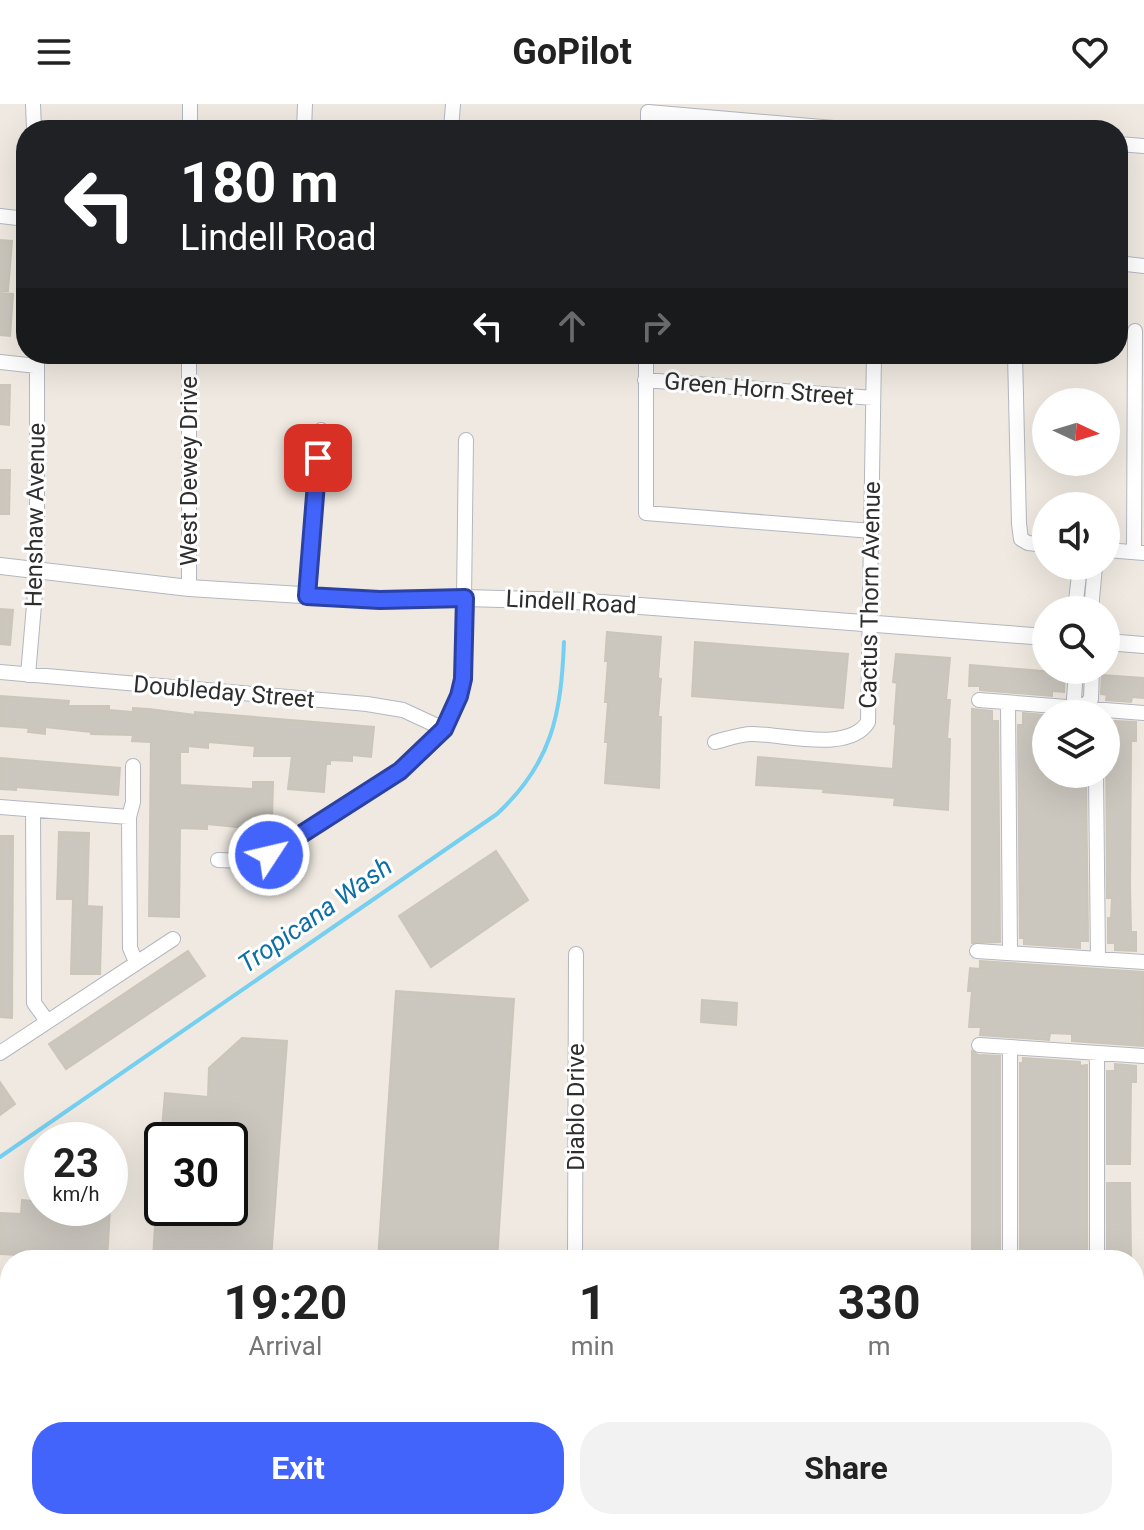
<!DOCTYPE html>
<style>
:root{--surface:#fff;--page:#f2f2f2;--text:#222;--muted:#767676;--accent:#4264fb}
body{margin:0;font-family:Roboto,sans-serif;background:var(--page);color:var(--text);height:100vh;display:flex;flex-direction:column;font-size:30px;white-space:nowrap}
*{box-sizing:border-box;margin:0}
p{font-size:26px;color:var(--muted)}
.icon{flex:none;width:44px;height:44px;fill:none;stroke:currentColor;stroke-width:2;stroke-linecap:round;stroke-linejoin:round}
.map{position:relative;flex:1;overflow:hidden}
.sheet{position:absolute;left:0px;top:1146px;width:1144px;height:280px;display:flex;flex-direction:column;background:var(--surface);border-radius:32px 32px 0 0;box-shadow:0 8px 32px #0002}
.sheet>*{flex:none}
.hud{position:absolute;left:16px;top:16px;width:1112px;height:244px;border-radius:32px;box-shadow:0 8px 32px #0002;background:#202124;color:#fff;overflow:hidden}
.needle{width:52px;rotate:94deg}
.controls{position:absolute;left:1032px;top:284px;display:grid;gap:16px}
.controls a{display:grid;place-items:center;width:88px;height:88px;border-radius:50%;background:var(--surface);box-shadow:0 8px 32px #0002;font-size:40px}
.speed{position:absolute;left:24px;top:1018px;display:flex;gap:16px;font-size:40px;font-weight:700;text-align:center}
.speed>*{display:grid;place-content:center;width:104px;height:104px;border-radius:50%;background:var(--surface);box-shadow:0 8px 32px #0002;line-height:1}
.speed small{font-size:20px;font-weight:400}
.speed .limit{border:4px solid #111;border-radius:12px;background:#fff;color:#111}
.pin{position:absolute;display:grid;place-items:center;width:68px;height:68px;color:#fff;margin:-34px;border-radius:16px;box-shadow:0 4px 12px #0006}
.me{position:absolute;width:88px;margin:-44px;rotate:55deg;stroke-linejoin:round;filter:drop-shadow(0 0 6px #0008)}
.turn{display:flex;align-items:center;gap:28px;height:168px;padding:0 32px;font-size:36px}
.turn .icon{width:104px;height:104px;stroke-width:2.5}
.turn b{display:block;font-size:56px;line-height:68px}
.lanes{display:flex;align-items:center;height:76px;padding:0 32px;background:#0003;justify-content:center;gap:40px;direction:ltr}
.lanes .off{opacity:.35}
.eta{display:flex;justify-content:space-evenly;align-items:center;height:136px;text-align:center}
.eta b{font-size:48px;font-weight:700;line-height:56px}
.action{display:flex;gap:16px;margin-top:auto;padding:16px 32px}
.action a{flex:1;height:92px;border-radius:32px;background:var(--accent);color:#fff;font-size:32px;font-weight:700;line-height:92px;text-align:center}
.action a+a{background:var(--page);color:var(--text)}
header{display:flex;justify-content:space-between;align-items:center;height:104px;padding:0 32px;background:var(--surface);font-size:36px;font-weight:700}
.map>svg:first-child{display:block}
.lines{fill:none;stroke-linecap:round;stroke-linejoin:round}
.stream{stroke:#75cff0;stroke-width:4}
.building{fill:#cbc7bf;stroke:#cbc5ba;stroke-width:2}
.minor-casing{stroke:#b4b7c1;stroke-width:16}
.tertiary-casing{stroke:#b4b7c1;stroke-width:18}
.minor{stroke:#fff;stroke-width:14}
.tertiary{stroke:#fff;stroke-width:16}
.route-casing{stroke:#2b41a3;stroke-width:20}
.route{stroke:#4264fb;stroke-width:14}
.labels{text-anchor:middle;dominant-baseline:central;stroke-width:6;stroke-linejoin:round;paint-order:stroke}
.street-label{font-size:24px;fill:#2e2e2e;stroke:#fff}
.water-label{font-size:26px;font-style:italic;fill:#0d6fa3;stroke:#fff}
</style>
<header><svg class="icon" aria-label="menu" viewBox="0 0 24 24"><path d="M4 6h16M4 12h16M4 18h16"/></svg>GoPilot<svg class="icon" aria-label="heart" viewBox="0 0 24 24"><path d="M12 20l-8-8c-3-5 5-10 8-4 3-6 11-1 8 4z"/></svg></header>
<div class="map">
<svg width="1144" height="1426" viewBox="0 0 1144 1426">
<rect width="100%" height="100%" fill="#efe9e1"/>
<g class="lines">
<path class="stream" d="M0,1053L497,710C552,659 561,611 564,538"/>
</g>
<path class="building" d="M0,136L12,137L8,187H0Z
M0,189L13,190L10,232L0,231Z
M0,281H10L9,321L0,320Z
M0,366H10L9,410H0Z
M0,505L13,506L10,541L0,540Z
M607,528L661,533L658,574L661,575L658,613H661L659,684L605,679L608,638H605L608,598H605L608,557H605Z
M695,538L848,550L843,604L692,592Z
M896,550L950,554L946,596H950L947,635H950L948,706L894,701L895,694L823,688L824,685L756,681L758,653L893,665L896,621L894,620L897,579L893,578Z
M970,561L1065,569L1064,588L1052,587V592L980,586V582H969Z
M1102,571L1144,574V594L1132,593L1131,598L1106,596L1107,591L1101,590Z
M0,592L69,597L68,602H109V606L133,608V604L149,605L195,611V608L374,623L371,653L352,651V657L330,656V660H326L324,688L288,685L292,652H254L255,642L208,638V644L188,642V648H180V681L253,685V678H273L272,718L246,717V724L207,720V725L180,724L179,813L149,812L151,638L132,637L133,631L91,630V628L45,623V630L28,628L29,624L0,622Z
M972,605L992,607V617H998L1000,838L972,839Z
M1023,609L1043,611L1042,670H1086L1088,837H1080V844L1024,840V834H1020L1018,621H1023Z
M1114,617L1136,618V637H1131L1130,782L1131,828H1136V847L1115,846V839H1108V814H1111L1112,794H1107L1106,626H1114Z
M0,654L120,664L118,691L16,683V686L0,685Z
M59,728L89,729L87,802L102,803L100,870H71L73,795H57Z
M0,732H13L12,914L0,913Z
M496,747L528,796L431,863L399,812Z
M188,847L205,872L66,965L49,940Z
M980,857L1143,868L1144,942L1072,937V930L1050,929L1049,936L980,931L981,923H969L972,887H968L970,864L980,865Z
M396,887L514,895L497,1156H378Z
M702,896L737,899L736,921L701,918Z
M242,934L287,937L271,1156H153L156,1104H230V1036H161L165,989L208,993L209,964Z
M972,947L978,951L1000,952V1156H972Z
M1023,954L1080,958V962L1087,961V1156H1020V959H1023Z
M1115,960L1136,962V978H1131L1130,1060H1107V967H1115Z
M0,978L15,1000L0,1011Z
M1107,1079H1130L1131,1156H1107Z
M22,1096L42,1098V1104H110L107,1156L0,1150V1109L21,1110Z
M1134,1209L1144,1212V1241L1134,1240Z
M1134,1325L1144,1326V1360L1134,1359Z
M610,1416H668V1426H610Z
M703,1416H857L856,1426H703Z
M894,1416L944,1417V1426H893Z
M1013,1416H1082L1081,1426H1012Z"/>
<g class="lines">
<defs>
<path id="minor" d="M33,0L34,26
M190,26V0
M304,26L305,0
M451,26L453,0
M648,26V8L857,26
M1118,40L1144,42
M0,112L26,115
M1118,159L1144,162
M646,250V409L872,427
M1015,250L1019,420L1021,435L1028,439L1046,441
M0,258L37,262
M645,276L873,294
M1106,446L1144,449
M1134,448L1135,227
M189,484V250
M307,492L321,326
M1075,506L1080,462
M1091,506L1095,462
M1076,566L1074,595L1081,605L1091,595L1092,566
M0,568L367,600L403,606L444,625
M28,571L37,466V250
M979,596L1144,609
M1008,599L1010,849
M715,638C727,635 740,630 752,630C784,630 849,649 868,618L874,250
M133,662V698L129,713L130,844L136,858
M1096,670L1098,855
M0,703L129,713
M33,706L34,899L47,917
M218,756L245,757L269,751C321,716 406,674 443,626C454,612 459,591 463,575L466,336
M977,847L1144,858
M979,941L1144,952
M1010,943V1156
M0,949L173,835
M575,1156L576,850
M1097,1156V949
M1134,1199L1144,1200
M1134,1257L1144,1258
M575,1416V1426"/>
<path id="tertiary" d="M0,462L189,484L380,496L465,494L575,497L1046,533
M1106,538L1144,541
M0,1208L10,1209
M1134,1289L1144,1290"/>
</defs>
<use href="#minor" class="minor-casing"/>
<use href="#tertiary" class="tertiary-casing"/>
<use href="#minor" class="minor"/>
<use href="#tertiary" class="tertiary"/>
</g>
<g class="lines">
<defs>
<path id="route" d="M269,751L400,667L444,625L459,592L463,575L465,494L380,496L307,492L318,354"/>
</defs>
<use href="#route" class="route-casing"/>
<use href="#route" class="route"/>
</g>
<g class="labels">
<g class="street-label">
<text transform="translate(759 285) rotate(5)">Green Horn Street</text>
<text transform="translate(189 367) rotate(-90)">West Dewey Drive</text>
<text transform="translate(35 411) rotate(-89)">Henshaw Avenue</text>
<text transform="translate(870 491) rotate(-89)">Cactus Thorn Avenue</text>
<text transform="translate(571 498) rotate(3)">Lindell Road</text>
<text transform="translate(224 588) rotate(5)">Doubleday Street</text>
<text transform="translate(576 1003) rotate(-90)">Diablo Drive</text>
</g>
<g class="water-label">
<text transform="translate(315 811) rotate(-35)">Tropicana Wash</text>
</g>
</g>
</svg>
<div class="controls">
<a><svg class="needle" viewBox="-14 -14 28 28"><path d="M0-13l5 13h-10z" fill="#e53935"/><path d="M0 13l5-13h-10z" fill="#767676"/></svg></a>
<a><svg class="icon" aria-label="sound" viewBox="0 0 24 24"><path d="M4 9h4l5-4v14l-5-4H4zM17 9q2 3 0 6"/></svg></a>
<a><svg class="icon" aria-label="search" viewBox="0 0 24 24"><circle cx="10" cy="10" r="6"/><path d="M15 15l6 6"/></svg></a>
<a><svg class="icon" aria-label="layers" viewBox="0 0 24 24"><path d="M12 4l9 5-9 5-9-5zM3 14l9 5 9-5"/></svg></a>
</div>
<div class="speed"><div>23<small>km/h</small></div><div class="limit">30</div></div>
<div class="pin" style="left:318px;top:354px;background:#d93025"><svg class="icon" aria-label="arrive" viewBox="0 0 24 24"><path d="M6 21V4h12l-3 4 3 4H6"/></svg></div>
<svg class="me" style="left:269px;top:751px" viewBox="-20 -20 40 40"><circle r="17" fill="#4264fb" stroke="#fff" stroke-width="3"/><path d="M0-11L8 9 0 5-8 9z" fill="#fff"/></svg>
<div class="hud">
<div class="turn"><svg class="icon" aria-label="left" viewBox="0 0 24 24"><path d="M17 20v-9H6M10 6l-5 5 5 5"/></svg><div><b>180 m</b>Lindell Road</div></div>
<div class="lanes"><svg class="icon" aria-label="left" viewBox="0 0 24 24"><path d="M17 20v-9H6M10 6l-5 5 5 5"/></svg><svg class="icon off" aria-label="ahead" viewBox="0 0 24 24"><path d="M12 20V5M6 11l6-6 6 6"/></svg><svg class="icon off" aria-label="right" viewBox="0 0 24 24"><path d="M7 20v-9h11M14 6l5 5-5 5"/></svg></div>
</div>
<section class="sheet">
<div class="eta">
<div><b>19:20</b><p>Arrival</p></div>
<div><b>1</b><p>min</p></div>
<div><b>330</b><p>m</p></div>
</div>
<div class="action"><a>Exit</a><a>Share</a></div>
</section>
</div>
